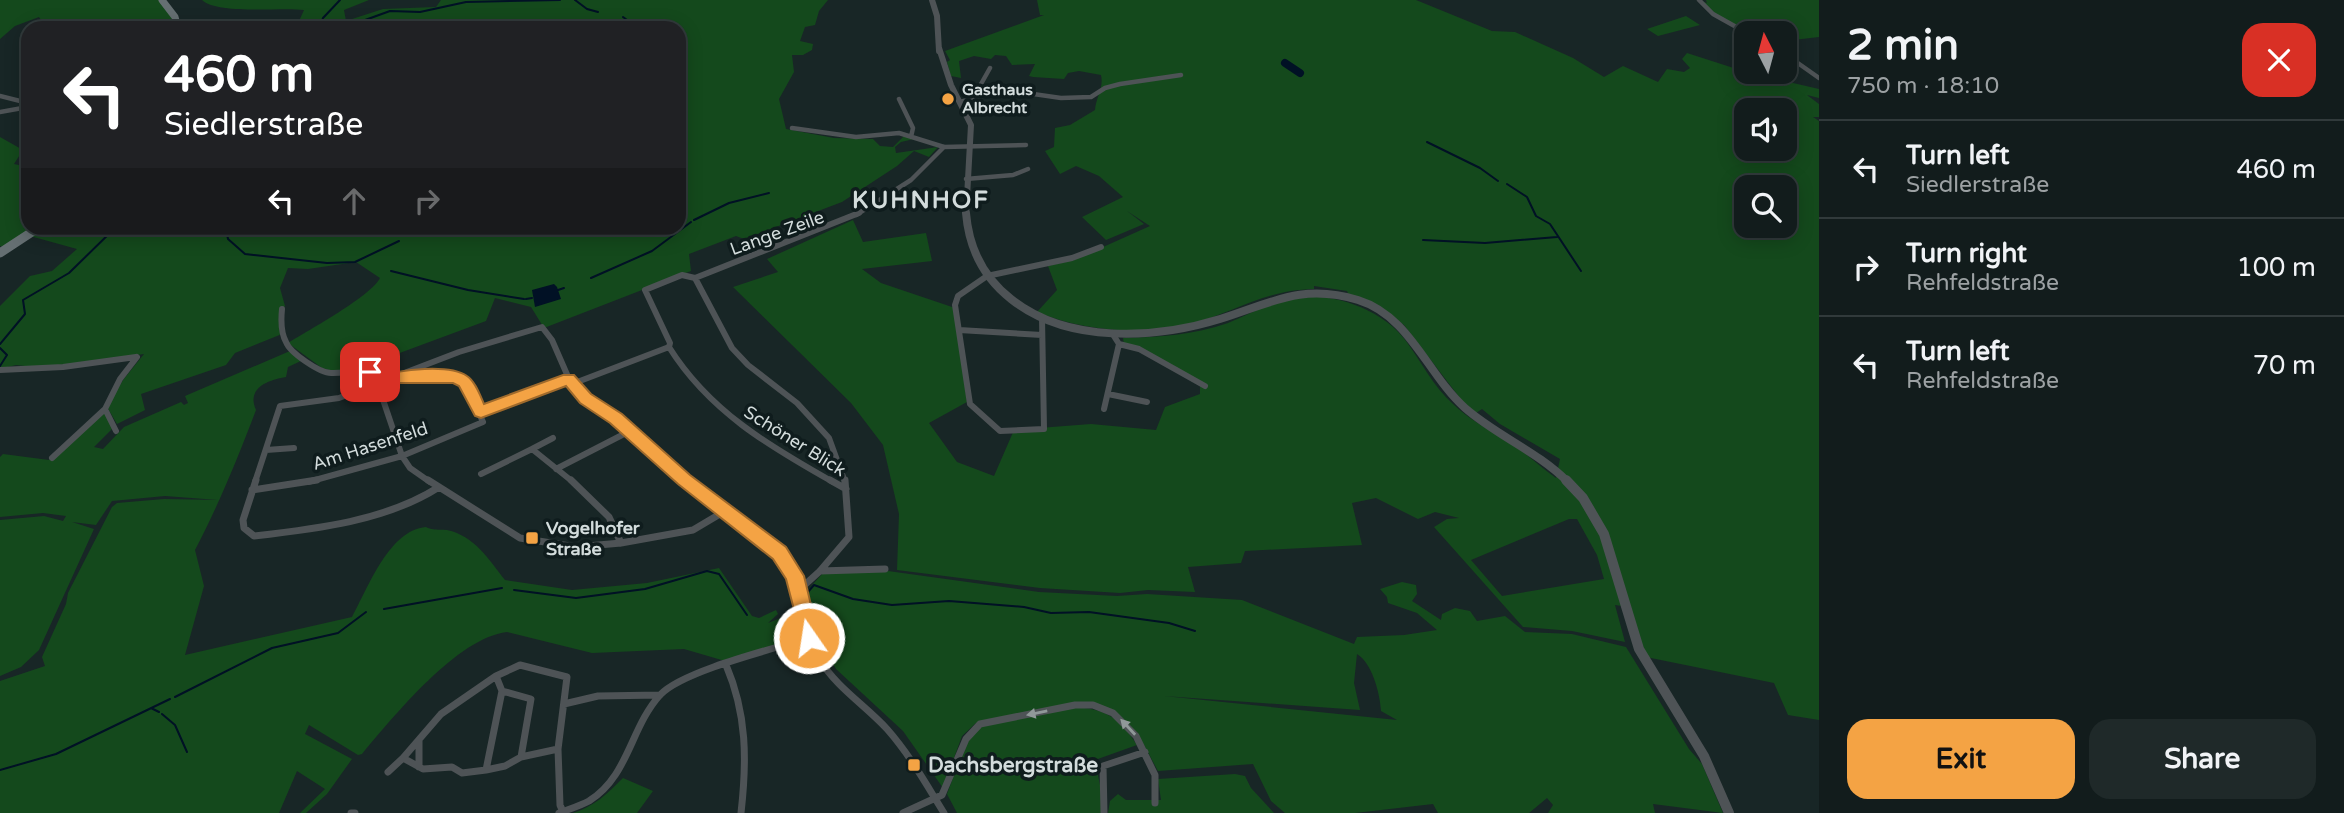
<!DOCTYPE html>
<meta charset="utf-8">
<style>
:root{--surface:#121c1c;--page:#1f2929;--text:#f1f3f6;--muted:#9ca1a3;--line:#313a3b;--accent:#f4a344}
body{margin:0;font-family:"Varela Round",sans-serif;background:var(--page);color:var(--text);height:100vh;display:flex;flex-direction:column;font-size:26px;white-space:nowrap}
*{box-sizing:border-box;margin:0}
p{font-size:23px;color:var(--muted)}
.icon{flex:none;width:38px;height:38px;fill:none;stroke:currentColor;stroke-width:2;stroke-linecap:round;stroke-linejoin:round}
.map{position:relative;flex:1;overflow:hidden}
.panel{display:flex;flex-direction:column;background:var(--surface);width:525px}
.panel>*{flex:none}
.banner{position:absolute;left:21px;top:21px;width:665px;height:214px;border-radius:21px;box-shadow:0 4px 18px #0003,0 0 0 2px var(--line);background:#202124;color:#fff;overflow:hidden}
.needle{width:46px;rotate:354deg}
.tools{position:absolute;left:1734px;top:21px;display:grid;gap:14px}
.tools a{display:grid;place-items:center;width:63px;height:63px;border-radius:14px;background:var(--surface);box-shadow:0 4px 18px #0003,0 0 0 2px var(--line);font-size:35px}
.pin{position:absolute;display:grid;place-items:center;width:60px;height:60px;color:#fff;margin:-30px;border-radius:14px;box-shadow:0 4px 10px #0006}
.me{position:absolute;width:77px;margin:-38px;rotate:347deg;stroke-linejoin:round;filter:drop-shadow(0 0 5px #0008)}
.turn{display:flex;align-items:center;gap:24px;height:147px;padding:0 28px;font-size:32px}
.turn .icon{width:91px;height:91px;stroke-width:2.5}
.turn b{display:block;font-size:49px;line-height:60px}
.lanes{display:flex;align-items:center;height:66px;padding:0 28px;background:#0003;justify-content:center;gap:35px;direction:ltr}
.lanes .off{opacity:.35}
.round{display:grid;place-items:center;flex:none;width:74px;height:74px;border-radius:21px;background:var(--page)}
.summary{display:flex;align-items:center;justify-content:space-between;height:119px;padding:0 28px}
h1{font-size:42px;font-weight:800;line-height:52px}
.button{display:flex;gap:14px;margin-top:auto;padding:14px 28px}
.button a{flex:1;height:80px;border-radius:21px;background:var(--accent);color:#111;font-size:28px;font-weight:800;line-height:80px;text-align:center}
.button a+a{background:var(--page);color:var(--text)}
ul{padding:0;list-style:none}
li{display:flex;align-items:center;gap:21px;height:98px;padding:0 28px;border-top:2px solid var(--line)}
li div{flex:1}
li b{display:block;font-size:26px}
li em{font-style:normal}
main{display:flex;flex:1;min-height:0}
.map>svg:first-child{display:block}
.green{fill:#14491c;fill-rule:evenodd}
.water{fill:#011125}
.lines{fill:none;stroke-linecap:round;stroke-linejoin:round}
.stream{stroke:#011125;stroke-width:2}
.river{stroke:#011125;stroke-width:8}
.minor-far2{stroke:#4e5356;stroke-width:4.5}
.minor-far1{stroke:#4e5356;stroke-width:6}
.minor{stroke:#4e5356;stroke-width:7}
.tertiary-far2{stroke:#4e5356;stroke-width:6}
.tertiary-far1{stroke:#4e5356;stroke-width:8}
.tertiary{stroke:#4e5356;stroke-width:10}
.secondary-far1{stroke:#656f72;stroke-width:7}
.secondary{stroke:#656f72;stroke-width:9}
.oneway{fill:#909899}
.route{fill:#f4a344;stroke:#9f6a2c;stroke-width:2}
.poi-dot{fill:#f4a344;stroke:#0f1c1d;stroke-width:2.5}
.labels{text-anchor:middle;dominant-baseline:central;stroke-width:7;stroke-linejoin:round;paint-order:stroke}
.far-poi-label{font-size:16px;font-weight:bold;fill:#d3dcdc;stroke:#0f1c1d;text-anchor:start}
.street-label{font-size:18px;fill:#d3dcdc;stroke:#0f1c1d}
.poi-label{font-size:18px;font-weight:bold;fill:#d3dcdc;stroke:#0f1c1d;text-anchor:start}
.near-poi-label{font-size:21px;font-weight:bold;fill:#d3dcdc;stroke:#0f1c1d;text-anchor:start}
.district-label{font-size:24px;font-weight:bold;letter-spacing:2px;fill:#d3dcdc;stroke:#0f1c1d}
</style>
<main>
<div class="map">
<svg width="1819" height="813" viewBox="0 0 1819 813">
<rect width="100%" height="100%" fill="#182626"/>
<path class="green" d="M0,0H159L167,8L176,28H46L39,17L15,26L0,39Z
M202,0H369L344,10L346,21L383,9L436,7L441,0H828L819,11L815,25L805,27L800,41L813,44L812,50L803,55H792L794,72L779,99L786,129L834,138L873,139L880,146L893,147L904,136L914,139L901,142L895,147L896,153L938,147L929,157L914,151L897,166L842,202L744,239L736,236L689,254L691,271L544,328L531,307L495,298L486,321L397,354L392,368L378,373L363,367L333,371L322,368L288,343C309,330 371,296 380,278L356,262L308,269L288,268L280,288L285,306L280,313L282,334L235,353L226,365L141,394L145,410L117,424L107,407L123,380L144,354L84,363L34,367L16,365L0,369V306L30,276L52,271L77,249L30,236L43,228H679V28H296L304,10C281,7 218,15 202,0Z
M1037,0H1416L1492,31L1515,32L1573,58L1604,77L1623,66L1658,82L1667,69L1684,72L1690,68L1682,59L1687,53L1746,72L1819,89V98L1807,95L1819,104V117H1813L1819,121V720L1788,715L1774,683L1646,657L1629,607L1615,605L1625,642L1572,631L1523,627L1434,527L1447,519L1459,518L1435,512L1418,519L1376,498L1352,503L1362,545L1245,551L1241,563L1188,567L1195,592L1148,590L1120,593L1040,588L897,570L899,514L883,445L851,403L733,287L778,272L767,259L853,220L863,242L926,233L932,261L862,269L881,283L955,308L967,402L929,423L957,462L994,476L1014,430L1091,424L1156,430L1165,407L1200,394V385L1140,348L1124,345L1123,338C1159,337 1194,335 1228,323C1251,314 1278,297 1303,296C1340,295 1384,311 1406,341C1422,363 1433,386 1453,404C1472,422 1494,432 1515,446C1529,456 1543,469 1556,478L1560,459L1500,424L1482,409L1476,413L1463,402L1404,325L1381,308L1349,296L1347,291L1314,286V289C1264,290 1236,312 1190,324C1140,336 1084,331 1037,312L1057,290L1048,266L1074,260L1150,226L1127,211L1144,224L1106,240L1082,217L1123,197L1099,176L1076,166L1060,174L1045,151L1054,147L1055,128L1070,125L1095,110C1096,97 1104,88 1101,75L1079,71L1068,73L1064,79L1033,77L1029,76L1035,64L1012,65L1006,56L995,55L991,59L974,56L959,61L961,78L951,76L947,62L950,60L945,51L1044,15H1040ZM1746,110H1785V149H1746ZM1746,187H1785V226H1746ZM1569,519H1577L1597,555L1604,579L1502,596L1471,560Z
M1706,0H1819V37L1785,41V33C1749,33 1728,27 1701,1L1707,3Z
M1686,16L1700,25L1658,36L1647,29Z
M0,137L23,150L14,164L28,167V228H33L4,247L0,246Z
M290,351L303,360L288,367L286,377C268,380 246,388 256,410C237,460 219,504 195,550L204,586L185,655L352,617C368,588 389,530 426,527C434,531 439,529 447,530C475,536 489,560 505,580L572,590L647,583L719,568L752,616L759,618L776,610L778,614L768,623L798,611L803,634L799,638L725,661L684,649L592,653L507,632C457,638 395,715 362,754L358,755L309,725L305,734L352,759L327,794L306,813H300L325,789L297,771L279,813H0V681L45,666L42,657L66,604L68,593L112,507L117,503L164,499L218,500L165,496L112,501L96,525L72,522L94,529L39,650L21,667L0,676V520L44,516L63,521L66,516L43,513L0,517V457L3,454L49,460L104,412L113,428L94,447L103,449L124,427L181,402L184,405L188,403L185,396Z
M888,571L1039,592L1117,596L1147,594L1242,600L1354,644L1357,637L1404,635L1437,630L1417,613L1388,603L1387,597L1380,589L1402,582L1416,585L1417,594L1412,601L1441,620L1442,614L1455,608L1470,611L1477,621L1505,616L1525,632L1572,634L1626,647L1689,749L1702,764L1723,813L1653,804L1655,813H1548L1553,805L1547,798L1529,813H1438L1433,804L1355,813H1285L1271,801L1253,764L1158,771L1137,732L1095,704L976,723L962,736L943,788L903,731L836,669L819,640L805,593L823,573ZM1357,654C1372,663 1380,693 1381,711L1397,720L1164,696L1360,710L1354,683Z
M1073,707C1106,709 1119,717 1137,745L1095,760L1102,795L1101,813H957L947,794L969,735L980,727Z
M1235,774L1245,776L1251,788L1274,813H1108L1110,801L1118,794L1126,800H1161L1158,779Z
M623,778L653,791L637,813H573C595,806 607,794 623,778Z"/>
<path class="water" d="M554,284L557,287L561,299L535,307L532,290Z"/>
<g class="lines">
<path class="stream" d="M575,0L587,9L598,12
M623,17L638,28
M492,20L499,28
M319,28L323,18L340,0
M343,28L390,11L420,12L466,2L560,0
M1427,142L1480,168L1498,181
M1507,184L1527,197L1536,216L1550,224L1581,271
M694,220L729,203L769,193
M195,228L226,229L228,239L245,254L327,263L355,262L399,241
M1423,240L1485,243L1557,237
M391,271L468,290L524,299
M591,278L652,251L691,222
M558,290L564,288
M526,299L532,298
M0,344L25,314L23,300L69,273L115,228
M0,348L7,355L0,366
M514,590L576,598L645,589L707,571L719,574L747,615
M807,593L814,585L853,599L892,605L949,601L1024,607L1051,613L1089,612L1169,623L1195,631
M384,609L502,588
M175,697L272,648L338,633L366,612
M151,708L159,712
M162,714L175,725L187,752
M0,770L56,754L170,699"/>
<path class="river" d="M1285,63L1300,73"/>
<path class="minor-far2" d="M1699,0L1713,14L1747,33
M1785,54L1819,78
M979,95L981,84L990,68
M0,96L28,103
M899,99L913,128L911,137
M960,102L1005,90L1061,98L1091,97L1105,88L1120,84L1181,75
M0,112L28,107
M792,128L856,137L899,133L944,147L1026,145
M966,179L1013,175L1028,169
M856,215L911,180L944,147"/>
<path class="minor-far1" d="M695,278L732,348L748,365L797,403L829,438L845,482
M695,278L859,213
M282,309C281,319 281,333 286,342C290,353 320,373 331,373C347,374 361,366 375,376L402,456L410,468L430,482
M1042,318L1044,429L1000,431L970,404L955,305L958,296L987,276L1072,258L1101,247
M959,330L1042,335
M1119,344L1139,349L1205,386
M669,347C709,411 769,446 833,482
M669,347L670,343L645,290L682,275L695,278
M0,370L63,367L136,357
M561,383L572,384L669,347
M1108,394L1147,402
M105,409L116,431
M1104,409L1119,344L1112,333
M481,412L564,381
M532,449L553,438
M266,450L294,448
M52,458L105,409L120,379L137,357
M556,469L626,433
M481,474L532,449L573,482
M255,482L280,406L339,398L459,352L542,327L552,340L569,379L585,398L616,418L686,482
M308,482L402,456L483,422L465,382L445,375L403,377"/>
<path class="minor" d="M256,480L243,520L244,528L254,536C316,529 386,521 439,487
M428,480L520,538L576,547L621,543L693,530L725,511
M571,480L609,517L621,543
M684,480C712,502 785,546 795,578C805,605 804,635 820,660C837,688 865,705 887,729C910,755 926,784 944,813
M830,480L846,489
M252,490L317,480
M820,571L885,569
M799,590L820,571L849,537L845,480
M520,665L567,677L558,749L521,757L505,766L486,770L502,691L496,676Z
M726,665C747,714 747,760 741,813
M502,691L531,699L521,757
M564,704L598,696L660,695
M419,741V767
M558,749L560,805L563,812
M486,770L462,773L452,767L423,769L403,758L441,714L496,676
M388,772L403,758
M351,813H355
M559,813C569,809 580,806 589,801C629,776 630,728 660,695C682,671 773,649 809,638
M903,813L942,795L966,739L980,724L1075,705H1093L1113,713L1136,736L1155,775V803
M1104,813L1103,766L1145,752"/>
<path class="tertiary-far2" d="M932,0L937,16L939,51
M939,48L951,85L971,125L966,215"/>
<path class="tertiary-far1" d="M966,213C969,249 983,277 1011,299C1067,344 1155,339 1220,319C1271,303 1302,283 1358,300C1410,316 1427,374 1465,408C1497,436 1537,451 1568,482"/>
<path class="tertiary" d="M1566,480L1583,498L1604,534L1639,649L1704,756L1729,813"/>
<path class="secondary-far1" d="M162,0L175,17L178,28"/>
<path class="secondary" d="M0,253L38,228"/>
</g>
<defs><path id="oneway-solid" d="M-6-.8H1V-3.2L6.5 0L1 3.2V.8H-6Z" transform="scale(1.75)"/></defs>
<g class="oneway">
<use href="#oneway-solid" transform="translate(1037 713) rotate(168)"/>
<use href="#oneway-solid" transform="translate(1128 727) rotate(-133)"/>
</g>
<path class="route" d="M370,366L376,368L381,377C399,369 450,364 467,376C475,381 480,395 484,404L563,375H574L591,394L622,414L690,475L786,547L804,576L819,638L816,644L809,647L803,644L786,579L773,559L678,484L610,423L580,403L566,386L481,418L475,416L459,386L453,383H399L377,391L372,389L363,372Z"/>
<g class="poi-dot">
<circle cx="948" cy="99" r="7"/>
<rect x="525" y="531" width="14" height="14" rx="3.5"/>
<rect x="907" y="758" width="14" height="14" rx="3.5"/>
</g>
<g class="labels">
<g class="far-poi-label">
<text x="962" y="90">Gasthaus<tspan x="962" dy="18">Albrecht</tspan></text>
</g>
<g class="street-label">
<text transform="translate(777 233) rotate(-20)">Lange Zeile</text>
<text transform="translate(795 441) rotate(32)">Schöner Blick</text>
<text transform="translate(370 446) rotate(-18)">Am Hasenfeld</text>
</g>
<g class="poi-label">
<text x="546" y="528">Vogelhofer<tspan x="546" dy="21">Straße</tspan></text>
</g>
<g class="near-poi-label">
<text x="928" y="765">Dachsbergstraße</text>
</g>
<g class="district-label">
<text x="921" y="200">KUHNHOF</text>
</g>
</g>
</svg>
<div class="tools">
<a><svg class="needle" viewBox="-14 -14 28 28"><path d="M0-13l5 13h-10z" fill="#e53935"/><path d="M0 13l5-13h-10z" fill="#9ca1a3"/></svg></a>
<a><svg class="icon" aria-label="sound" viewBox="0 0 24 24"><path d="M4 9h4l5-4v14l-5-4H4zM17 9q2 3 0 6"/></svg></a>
<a><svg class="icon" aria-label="search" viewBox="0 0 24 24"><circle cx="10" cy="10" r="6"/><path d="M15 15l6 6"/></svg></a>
</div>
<div class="pin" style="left:370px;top:372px;background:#d93025"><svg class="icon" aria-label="arrive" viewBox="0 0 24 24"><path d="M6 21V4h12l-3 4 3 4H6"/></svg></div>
<svg class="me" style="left:809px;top:638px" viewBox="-20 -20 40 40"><circle r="17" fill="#f4a344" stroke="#fff" stroke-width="3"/><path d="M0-11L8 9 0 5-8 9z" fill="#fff"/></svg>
<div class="banner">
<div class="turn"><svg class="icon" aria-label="left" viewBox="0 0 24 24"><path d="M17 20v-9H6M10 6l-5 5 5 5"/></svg><div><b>460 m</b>Siedlerstraße</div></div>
<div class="lanes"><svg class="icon" aria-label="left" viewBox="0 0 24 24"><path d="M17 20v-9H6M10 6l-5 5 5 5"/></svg><svg class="icon off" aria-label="ahead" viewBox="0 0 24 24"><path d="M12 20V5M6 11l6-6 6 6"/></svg><svg class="icon off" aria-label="right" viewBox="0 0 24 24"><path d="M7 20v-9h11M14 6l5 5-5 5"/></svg></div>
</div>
</div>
<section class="panel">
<div class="summary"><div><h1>2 min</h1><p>750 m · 18:10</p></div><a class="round" style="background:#d93025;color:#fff"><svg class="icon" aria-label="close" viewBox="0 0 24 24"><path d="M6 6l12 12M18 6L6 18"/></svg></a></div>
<ul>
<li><svg class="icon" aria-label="left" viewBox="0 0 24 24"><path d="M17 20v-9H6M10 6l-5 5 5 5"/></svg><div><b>Turn left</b><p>Siedlerstraße</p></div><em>460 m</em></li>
<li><svg class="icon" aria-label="right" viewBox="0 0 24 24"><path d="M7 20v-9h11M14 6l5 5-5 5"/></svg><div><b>Turn right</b><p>Rehfeldstraße</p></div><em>100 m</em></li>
<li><svg class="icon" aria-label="left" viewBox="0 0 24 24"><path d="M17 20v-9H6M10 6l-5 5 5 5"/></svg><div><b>Turn left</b><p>Rehfeldstraße</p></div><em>70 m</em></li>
</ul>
<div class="button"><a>Exit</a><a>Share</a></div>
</section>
</main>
